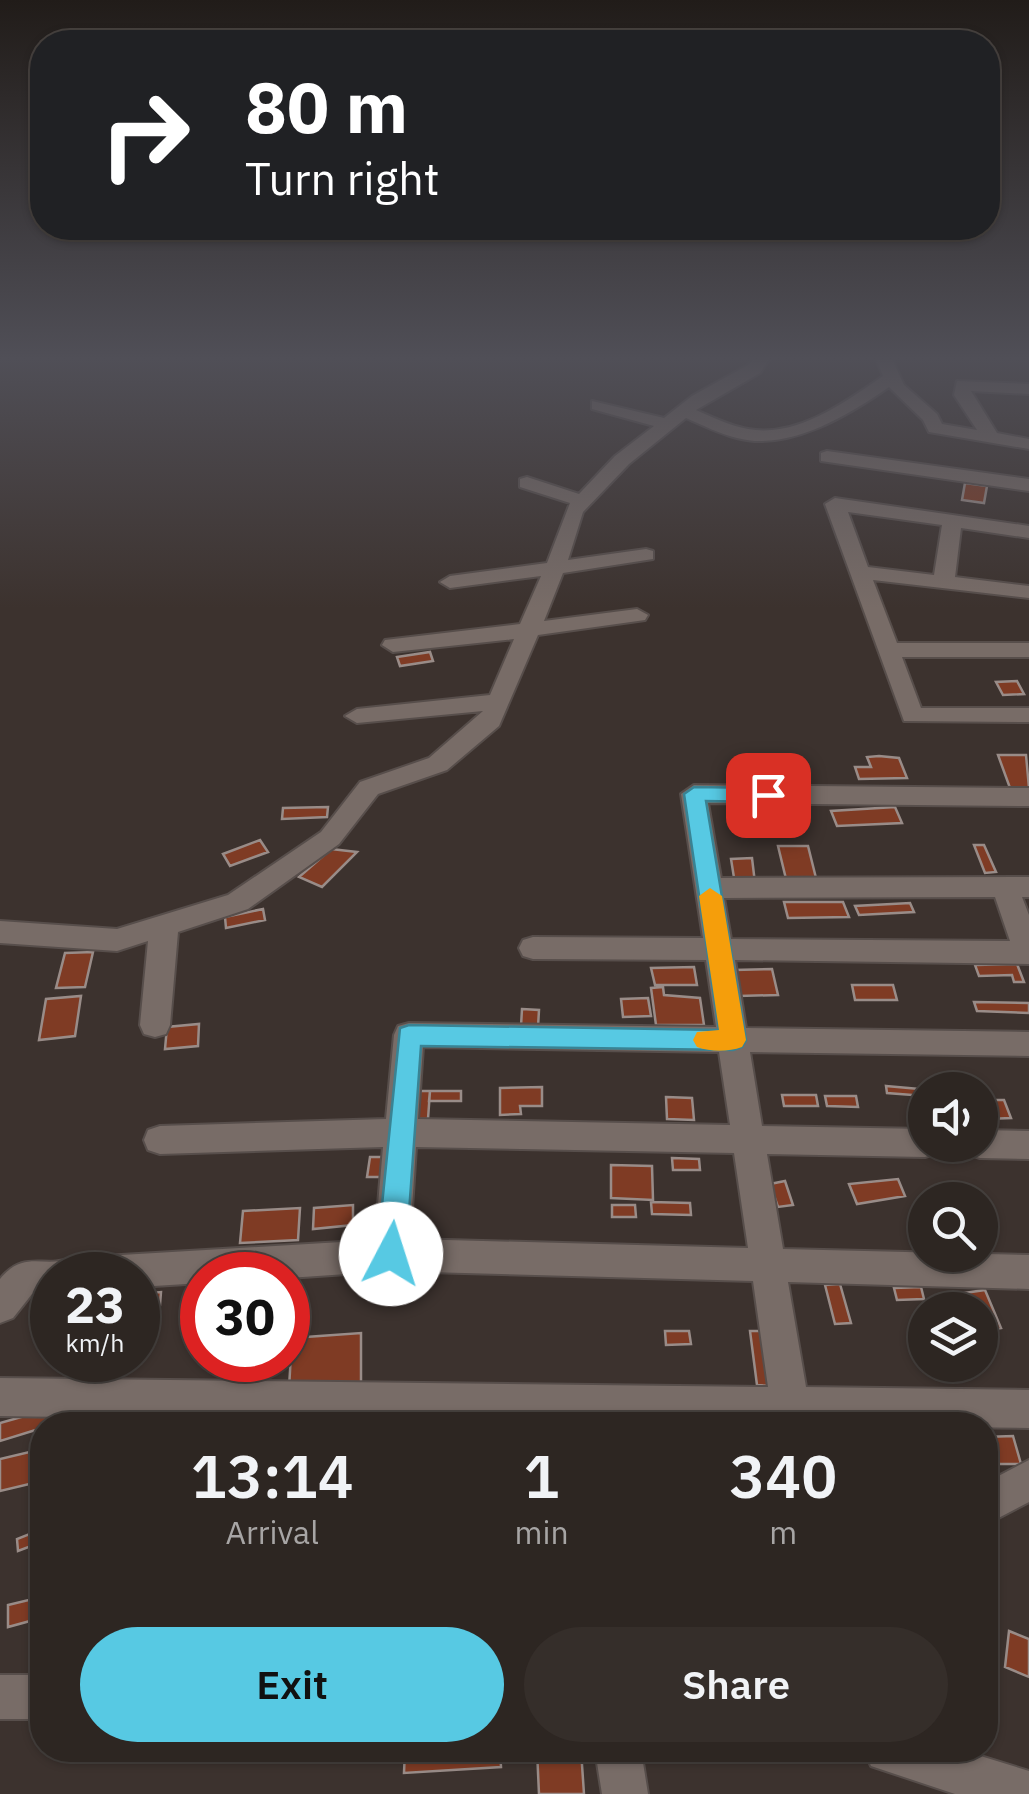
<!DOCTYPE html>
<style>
:root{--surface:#2d2622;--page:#352e2a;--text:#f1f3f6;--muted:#a7a5a5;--line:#484340;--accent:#57c9e3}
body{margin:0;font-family:"IBM Plex Sans",sans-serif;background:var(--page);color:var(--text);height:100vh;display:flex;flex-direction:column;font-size:38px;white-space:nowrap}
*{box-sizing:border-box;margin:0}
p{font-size:32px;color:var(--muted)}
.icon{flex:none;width:55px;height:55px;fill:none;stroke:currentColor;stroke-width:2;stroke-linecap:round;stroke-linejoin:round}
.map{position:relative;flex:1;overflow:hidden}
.side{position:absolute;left:30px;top:1412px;width:968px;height:350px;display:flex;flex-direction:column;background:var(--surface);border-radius:40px;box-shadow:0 2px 8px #0004,0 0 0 2px var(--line)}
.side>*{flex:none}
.hud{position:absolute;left:30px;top:30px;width:970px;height:210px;border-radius:40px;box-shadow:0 2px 8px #0004,0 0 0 2px var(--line);background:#202124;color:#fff;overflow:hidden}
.controls{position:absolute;left:908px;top:1072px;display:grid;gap:20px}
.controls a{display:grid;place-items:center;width:90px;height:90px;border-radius:50%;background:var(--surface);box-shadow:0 2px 8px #0004,0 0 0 2px var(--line);font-size:50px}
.speed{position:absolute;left:30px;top:1252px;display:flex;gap:20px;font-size:50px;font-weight:700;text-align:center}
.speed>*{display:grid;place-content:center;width:130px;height:130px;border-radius:50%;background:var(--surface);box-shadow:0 2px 8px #0004,0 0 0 2px var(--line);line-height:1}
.speed small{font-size:25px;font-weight:400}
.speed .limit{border:15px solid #d22;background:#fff;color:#111}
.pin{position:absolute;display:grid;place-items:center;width:85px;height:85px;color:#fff;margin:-42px;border-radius:20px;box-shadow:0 5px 15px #0006}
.me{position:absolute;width:110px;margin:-55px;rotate:5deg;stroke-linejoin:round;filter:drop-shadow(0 0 8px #0008)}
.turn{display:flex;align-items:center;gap:35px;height:210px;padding:0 50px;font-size:45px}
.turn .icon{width:130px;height:130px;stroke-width:2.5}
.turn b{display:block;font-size:70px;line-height:85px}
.eta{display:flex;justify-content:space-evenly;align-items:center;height:170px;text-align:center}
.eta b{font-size:60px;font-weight:600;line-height:70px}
.action{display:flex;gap:20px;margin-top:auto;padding:20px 50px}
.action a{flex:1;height:115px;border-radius:60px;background:var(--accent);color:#111;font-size:40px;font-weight:600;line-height:115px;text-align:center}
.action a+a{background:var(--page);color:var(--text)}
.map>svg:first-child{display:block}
.building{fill:#7f3b24;stroke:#998c88;stroke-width:2.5}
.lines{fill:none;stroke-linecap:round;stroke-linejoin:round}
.minor-casing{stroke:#574e4b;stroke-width:4}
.minor{fill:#786c67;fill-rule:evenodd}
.route{fill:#57c9e3;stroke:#398394;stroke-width:2.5}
.slow{fill:#f59e0b}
</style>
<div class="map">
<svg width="1029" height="1794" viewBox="0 0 1029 1794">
<rect width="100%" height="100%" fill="#3c322e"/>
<path class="building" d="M965,483L987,486L984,503L962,500Z
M430,652L433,661L400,666L397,657Z
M1017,681L1024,694L1003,695L996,682Z
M998,755H1026L1029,788H1010Z
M879,756L899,758L907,778L859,779L855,767H871L867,757Z
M328,807L327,817L282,819L283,808Z
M895,807L902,823L837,826L831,811Z
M260,840L268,852L230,866L223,854Z
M974,845H984L996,872L985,873Z
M778,846H808L817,882L787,883Z
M331,849L357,852L322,887L299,877Z
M752,858L755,883L735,884L731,859Z
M784,902H843L849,917L788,918Z
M910,903L914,912L859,915L855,906Z
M263,909L265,920L226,928L225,917Z
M93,952L85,987L56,988L65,953Z
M1017,964L1024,982H1014L1012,975L979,976L975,965Z
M694,967L697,985H655L651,968Z
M772,969L778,995L739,996L734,970Z
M852,985H893L897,1000H855Z
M663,987L664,995L700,998L704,1025H656L651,988Z
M81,996L75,1036L39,1040L46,999Z
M648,998L651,1016L623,1017L621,999Z
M974,1002L1029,1003V1013L977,1011Z
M522,1009L539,1010L538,1027L521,1026Z
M199,1024L198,1046L165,1049L167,1027Z
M886,1086L931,1090H925V1096L887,1093Z
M542,1087V1106H520L521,1114L500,1115V1088Z
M420,1091H430L428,1119H417Z
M430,1091H461V1101H429Z
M782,1095H816L818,1106H784Z
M825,1096H856L858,1107L827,1106Z
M666,1097L692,1098L694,1120L667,1119Z
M980,1100H1004L1011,1118L986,1119Z
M370,1157H383L381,1177H367Z
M672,1158L699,1159L700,1170H673Z
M611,1165L652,1166L653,1200L611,1198Z
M898,1179L905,1196L857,1204L849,1184Z
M785,1181L793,1205L778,1207L770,1184Z
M651,1202L690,1203L691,1215L652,1214Z
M353,1205V1225L313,1229L314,1208Z
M612,1205H635L636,1217H612Z
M300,1208L298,1240L240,1243L243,1211Z
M840,1284L851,1323L835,1324L825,1285Z
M921,1287L924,1299L897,1300L894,1288Z
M985,1290L1001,1328L980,1332V1310H957L951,1295Z
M161,1292L160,1305L138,1307V1294Z
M665,1331H689L691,1344L666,1345Z
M750,1331H762L770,1386L757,1385Z
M361,1333V1383L289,1388L292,1338Z
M60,1406L61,1423L42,1425V1428L0,1441V1423Z
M1013,1436L1021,1464H985V1437Z
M42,1449V1481L0,1491V1459Z
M42,1529V1542L18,1551L17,1539Z
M41,1597V1618L8,1627V1605Z
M1009,1631L1029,1639V1677L1005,1667Z
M405,1750H500L501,1767L404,1773Z
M537,1750H581L584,1794H539Z"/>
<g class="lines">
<defs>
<path id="minor" d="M755,357H771L760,373L696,410C712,417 730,426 748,429C797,438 845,402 883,376L875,357H891L904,385L937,414L942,424L977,430L954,395L957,381L1029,384V394L971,391L997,433L1029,439V449L929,432L923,420L889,387C849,415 788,452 737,438C720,434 702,425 686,418L629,464L583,512L568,560L646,549L653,551V559L563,573L544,621L637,609L648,615L645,620L538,635L499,726L447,770L378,794L339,844L248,909L178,932L170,1025L166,1034L155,1037L144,1034L140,1025L148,941L117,951L0,943V921L117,929L228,895L321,832L360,782L429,758L483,711L357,723L345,716L357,709L490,695L514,639L393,652L382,645L385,640L520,624L541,576L450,588L440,582L450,576L547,563L570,503L520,487V479L527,477L579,494L615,456L654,426L592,409V401L664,418L692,396L748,365Z
M827,451L1029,479V491L821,461V453Z
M835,498L1029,526V538L961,528L955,577L1029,586V598L873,580L897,643H1029V657H902L921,708H1029V722L904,721L825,504ZM848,512L942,525L934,575L868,567Z
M694,785L1029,788V806L708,803L721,878L1029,877V897H1022L1029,915V964L735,960L746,1028L1029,1032V1056L750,1052L762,1126L925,1129V1145H940L937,1153L925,1157L767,1154L783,1249L1029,1255V1289L788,1282L806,1387L1029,1390V1428L171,1418L170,1425H132V1418L0,1416V1378L768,1387L753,1281L391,1271L288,1278L202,1275V1283L138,1287V1275H52V1292L32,1294L13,1318L0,1323V1279C25,1249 43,1269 71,1258L375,1240L383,1147L160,1154L148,1150L144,1140L148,1130L160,1126L386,1119L394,1035L398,1026L409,1023L716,1027L706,960L533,959L523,956L519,948L523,940L533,937L703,938L681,794ZM995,897L1010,941L731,939L724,898ZM423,1047L719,1052L730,1125L418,1119ZM416,1147L734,1153L748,1248L410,1239Z
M980,1130L1029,1131V1159L980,1158L968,1154L964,1145H980Z
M1029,1460V1502L985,1525V1483Z
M0,1675H42V1719H0Z
M595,1750H641L648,1794H602Z
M864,1750H961L1029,1771V1794H955L871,1766Z"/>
</defs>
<use href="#minor" class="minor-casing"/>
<use href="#minor" class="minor"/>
</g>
<linearGradient id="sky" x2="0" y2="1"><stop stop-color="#211c19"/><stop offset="0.59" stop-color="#504f57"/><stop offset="1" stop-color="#504f57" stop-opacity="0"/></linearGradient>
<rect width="1029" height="608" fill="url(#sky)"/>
<path class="route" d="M694,787L768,788L779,795L768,802L706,801L746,1040L742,1047L733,1050L421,1046L406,1254L401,1264L391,1268L381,1264L377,1254L400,1028L409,1025L719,1030L684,794Z"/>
<path class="slow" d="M710,888L722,896L746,1040L742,1047C728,1052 711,1052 697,1047L693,1040L697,1032L719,1030L699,896Z"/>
</svg>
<div class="controls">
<a><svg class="icon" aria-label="sound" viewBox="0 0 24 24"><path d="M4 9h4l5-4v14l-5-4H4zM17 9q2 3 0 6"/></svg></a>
<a><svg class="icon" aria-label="search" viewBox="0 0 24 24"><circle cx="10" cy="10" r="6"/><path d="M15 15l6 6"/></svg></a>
<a><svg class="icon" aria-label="layers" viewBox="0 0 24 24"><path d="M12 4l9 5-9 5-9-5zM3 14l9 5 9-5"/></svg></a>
</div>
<div class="speed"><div>23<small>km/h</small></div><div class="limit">30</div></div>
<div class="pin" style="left:768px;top:795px;background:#d93025"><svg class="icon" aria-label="arrive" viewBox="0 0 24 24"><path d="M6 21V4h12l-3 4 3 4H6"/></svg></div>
<svg class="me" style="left:391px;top:1254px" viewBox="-20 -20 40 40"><circle r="19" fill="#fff"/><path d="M0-13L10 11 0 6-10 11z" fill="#57c9e3"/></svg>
<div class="hud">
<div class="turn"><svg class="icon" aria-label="right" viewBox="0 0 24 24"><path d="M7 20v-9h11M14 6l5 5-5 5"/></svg><div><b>80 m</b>Turn right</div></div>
</div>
<section class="side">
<div class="eta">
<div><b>13:14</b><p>Arrival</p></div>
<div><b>1</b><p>min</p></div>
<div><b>340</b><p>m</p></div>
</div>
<div class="action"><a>Exit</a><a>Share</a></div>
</section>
</div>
